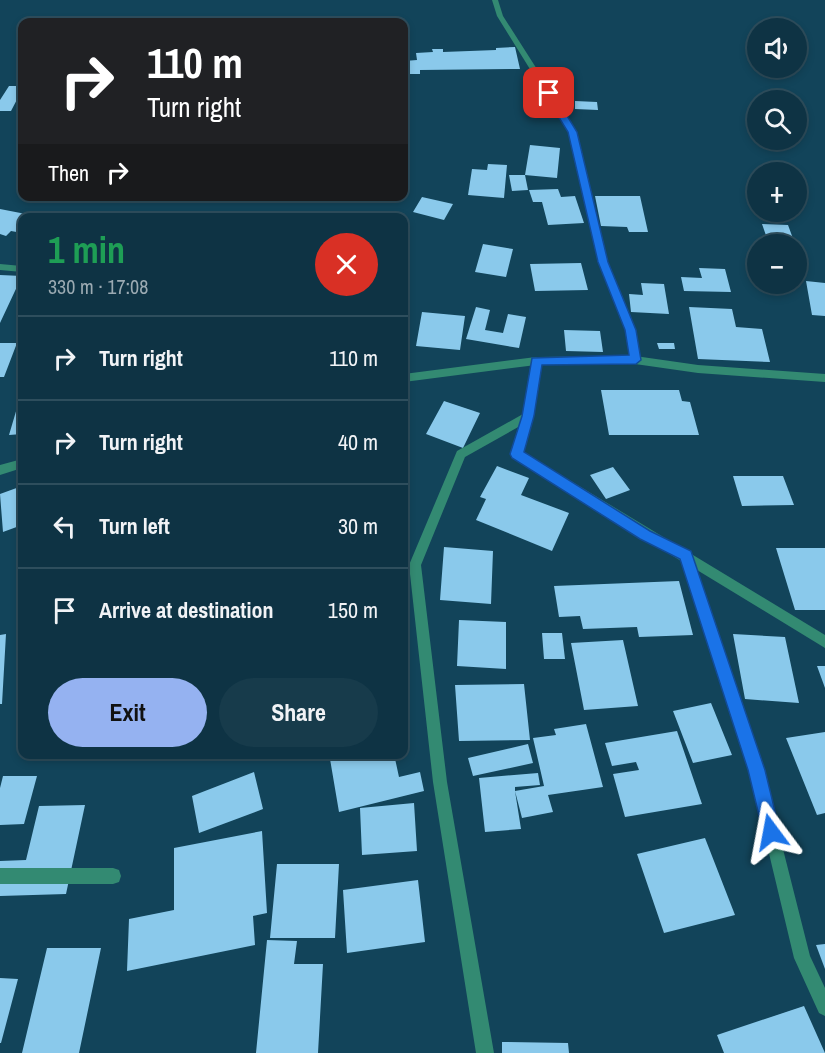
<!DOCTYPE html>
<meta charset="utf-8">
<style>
:root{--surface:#0e3344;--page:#173b4b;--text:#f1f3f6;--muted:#9baab2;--line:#2e4e5d;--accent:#95b2f1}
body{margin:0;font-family:"Archivo Narrow",sans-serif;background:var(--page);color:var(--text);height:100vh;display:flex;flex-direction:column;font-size:22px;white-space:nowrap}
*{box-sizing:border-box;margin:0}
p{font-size:20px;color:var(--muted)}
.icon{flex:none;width:33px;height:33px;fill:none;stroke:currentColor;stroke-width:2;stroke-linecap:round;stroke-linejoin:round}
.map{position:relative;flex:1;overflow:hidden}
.sheet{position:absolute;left:18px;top:213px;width:390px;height:546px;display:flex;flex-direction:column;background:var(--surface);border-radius:12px;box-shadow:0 3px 9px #0003,0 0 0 2px var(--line)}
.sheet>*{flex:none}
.banner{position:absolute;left:18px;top:18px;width:390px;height:183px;border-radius:12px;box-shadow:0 3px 9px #0003,0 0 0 2px var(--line);background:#202124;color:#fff;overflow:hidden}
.tools{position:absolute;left:747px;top:18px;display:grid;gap:12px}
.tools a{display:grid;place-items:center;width:60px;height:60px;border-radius:50%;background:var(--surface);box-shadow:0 3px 9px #0003,0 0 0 2px var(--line);font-size:30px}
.pin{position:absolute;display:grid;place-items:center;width:51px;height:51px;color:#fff;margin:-26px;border-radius:12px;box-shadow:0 3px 9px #0006}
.me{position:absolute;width:66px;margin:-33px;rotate:347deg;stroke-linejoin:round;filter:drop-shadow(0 0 4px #0008)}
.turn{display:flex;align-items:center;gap:21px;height:126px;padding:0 30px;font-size:27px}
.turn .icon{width:78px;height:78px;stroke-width:2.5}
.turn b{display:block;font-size:42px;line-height:51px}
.then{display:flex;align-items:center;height:57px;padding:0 30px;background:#0003;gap:12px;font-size:22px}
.round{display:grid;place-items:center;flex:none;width:63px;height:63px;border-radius:32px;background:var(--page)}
.summary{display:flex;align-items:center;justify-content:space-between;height:102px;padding:0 30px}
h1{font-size:36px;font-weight:700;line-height:45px;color:#1e9e55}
.cta{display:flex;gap:12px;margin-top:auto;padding:12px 30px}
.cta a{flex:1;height:69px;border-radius:36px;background:var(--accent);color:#111;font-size:24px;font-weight:700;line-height:69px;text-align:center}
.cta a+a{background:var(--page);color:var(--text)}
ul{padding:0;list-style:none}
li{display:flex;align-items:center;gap:18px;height:84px;padding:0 30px;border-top:2px solid var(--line)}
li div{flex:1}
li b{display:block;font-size:22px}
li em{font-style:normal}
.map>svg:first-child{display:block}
.building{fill:#8ac9eb}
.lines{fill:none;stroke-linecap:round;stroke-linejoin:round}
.service{fill:#338a72;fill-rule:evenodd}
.minor{fill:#338a72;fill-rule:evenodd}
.tertiary{fill:#338a72;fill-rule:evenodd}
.route{fill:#1a73e8;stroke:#114b97;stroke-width:1.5}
</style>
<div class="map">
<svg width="825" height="1053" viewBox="0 0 825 1053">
<rect width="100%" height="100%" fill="#12445a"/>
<path class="building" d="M515,47L520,69L420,70V74H404V61L417,60L416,53L433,52L432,49H443V52L496,50V48Z
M9,86H22V90L11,111H0V100Z
M575,101L597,102L598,110L575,109Z
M530,145L560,148L557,178L525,175L528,190L512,191L509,175H525Z
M488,164L507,165L504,198L468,195L472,169L487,170Z
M558,189L561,197L575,196L584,223L548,225L542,202H533L529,190Z
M595,196H640L648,232H629L627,227L601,226Z
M422,197L453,204L444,220L413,212Z
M0,209L36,216V218H22V233L11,231L6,236L0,234Z
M762,224L788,225L795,244H769Z
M483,244L513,249L506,277L475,272Z
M581,263L588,290L535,291L530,264Z
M699,268L725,269L731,292L684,291L681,277L702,278Z
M0,275L22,276L0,323Z
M806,281L825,283V316L812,315Z
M641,283L664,284L669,314L631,312L629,294L643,295Z
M476,307L490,310L485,330L503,333L508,314L526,317L519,348L466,339Z
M689,307L732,309L736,327L762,329L770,362L698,359Z
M422,312L465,316L460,350L416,346Z
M564,330L600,331L603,352L566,351Z
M0,343H17L4,377H0Z
M657,343H674L675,349H659Z
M601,390H679L682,401L690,402L699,435H609Z
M22,391V434L9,435Z
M444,401L480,413L463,448L426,434Z
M497,466L529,478L521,495L569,513L552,551L476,520L486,499L480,497Z
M613,467L630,490L606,499L590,475Z
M733,476H783L794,505L742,506Z
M22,486V525L3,532L0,494Z
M444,547L493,551L491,604L440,600Z
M776,548H825V610H795Z
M679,581L693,635L639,637L637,627L583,629L580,616L559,617L554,586Z
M459,620L506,622V669L457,666Z
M404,625H407V726H404Z
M542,633H562L565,659H544Z
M6,634L2,704H0V635Z
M733,634L785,637L799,703L745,699Z
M623,640L638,706L584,710L571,643Z
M817,666H825V688Z
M524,684L530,740L459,741L455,685Z
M711,703L732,755L693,763L673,711Z
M586,724L603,787L548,795L553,812L522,818L515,791L521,829L485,832L479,778L538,773L540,785L515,787V791L544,786L533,738L556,735L554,729Z
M677,731L702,804L625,817L613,774L639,770L636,762L612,766L605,743Z
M825,732V813L817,815L786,738Z
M528,744L533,763L473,776L468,758Z
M349,754H394L399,777L420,772L424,791L339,812L330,759Z
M254,772L263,809L199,833L192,796Z
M3,776H37L24,824L0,825V788Z
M414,803L417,851L362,855L360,808Z
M85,805L66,894L0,896V861L26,860L39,806Z
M262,831L267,913L253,916L255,945L127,971L129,919L174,910V848Z
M705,838L735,915L664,933L637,854Z
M277,864H339L335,938H270Z
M418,880L425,942L347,953L343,890Z
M267,940L297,941L294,964H323L318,1053H256Z
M825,944V969L816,945Z
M47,948H101L79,1053H22Z
M0,978L18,979L1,1043H0Z
M804,1006L825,1053H724L717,1035Z
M502,1042L568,1043L569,1053H502Z"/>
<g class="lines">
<path class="service" d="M0,868H113L119,870L121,876L119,882L113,884H0Z"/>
<path class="minor" d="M492,0H498L503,16L577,132L608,262L636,330L640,360L639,363H631L630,360L626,330L598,262L569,132L497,16Z
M0,264L22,266V272L0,270Z
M536,357L541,361L533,416L523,452L825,635V648L697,570L763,770L810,956L825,988V1016L819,1013L794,958L749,770L681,561L513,457L511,454L520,426L465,457L421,565L447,782L494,1053H476L433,782L409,565L457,451L523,414L531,361Z"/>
<path class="tertiary" d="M635,356L698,365L825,374V382L698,373L635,364L536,365L404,382V374L536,357Z
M22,459V468L0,475V465Z"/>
</g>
<path class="route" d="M546,91H552L577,132L608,262L636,330L641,360L636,364L542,365L534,416L524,452L650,531L691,551L765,770L780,832L778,839L771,841L765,839L763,832L748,770L680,559L640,539L512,458L510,454L522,416L532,358L629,355L625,330L598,262L568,132L544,93Z"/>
</svg>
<div class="tools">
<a><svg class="icon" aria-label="sound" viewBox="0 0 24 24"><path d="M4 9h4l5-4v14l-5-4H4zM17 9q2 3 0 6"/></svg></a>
<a><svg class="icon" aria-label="search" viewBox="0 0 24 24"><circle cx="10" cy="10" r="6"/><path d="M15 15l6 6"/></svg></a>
<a>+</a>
<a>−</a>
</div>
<div class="pin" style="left:549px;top:93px;background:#d93025"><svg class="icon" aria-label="arrive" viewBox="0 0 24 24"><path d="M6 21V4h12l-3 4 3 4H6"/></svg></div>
<svg class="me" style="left:771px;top:832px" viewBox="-20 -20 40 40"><path d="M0-17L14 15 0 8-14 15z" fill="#1a73e8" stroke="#fff" stroke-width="4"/></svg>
<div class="banner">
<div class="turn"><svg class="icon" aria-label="right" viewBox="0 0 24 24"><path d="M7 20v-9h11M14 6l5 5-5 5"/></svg><div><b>110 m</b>Turn right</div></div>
<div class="then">Then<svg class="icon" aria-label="right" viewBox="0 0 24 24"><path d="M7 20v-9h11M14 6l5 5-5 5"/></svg></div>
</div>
<section class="sheet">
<div class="summary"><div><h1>1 min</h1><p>330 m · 17:08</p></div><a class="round" style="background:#d93025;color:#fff"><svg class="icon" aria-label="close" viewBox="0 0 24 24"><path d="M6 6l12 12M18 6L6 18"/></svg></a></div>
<ul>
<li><svg class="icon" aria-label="right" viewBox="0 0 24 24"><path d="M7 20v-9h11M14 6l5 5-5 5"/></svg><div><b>Turn right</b></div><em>110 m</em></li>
<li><svg class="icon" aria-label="right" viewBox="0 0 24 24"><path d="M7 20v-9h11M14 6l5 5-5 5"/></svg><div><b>Turn right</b></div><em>40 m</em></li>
<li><svg class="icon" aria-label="left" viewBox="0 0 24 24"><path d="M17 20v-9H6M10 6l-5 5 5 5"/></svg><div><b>Turn left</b></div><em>30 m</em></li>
<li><svg class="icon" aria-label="arrive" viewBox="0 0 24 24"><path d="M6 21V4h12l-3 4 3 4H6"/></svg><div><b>Arrive at destination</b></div><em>150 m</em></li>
</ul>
<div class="cta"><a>Exit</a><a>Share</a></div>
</section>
</div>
